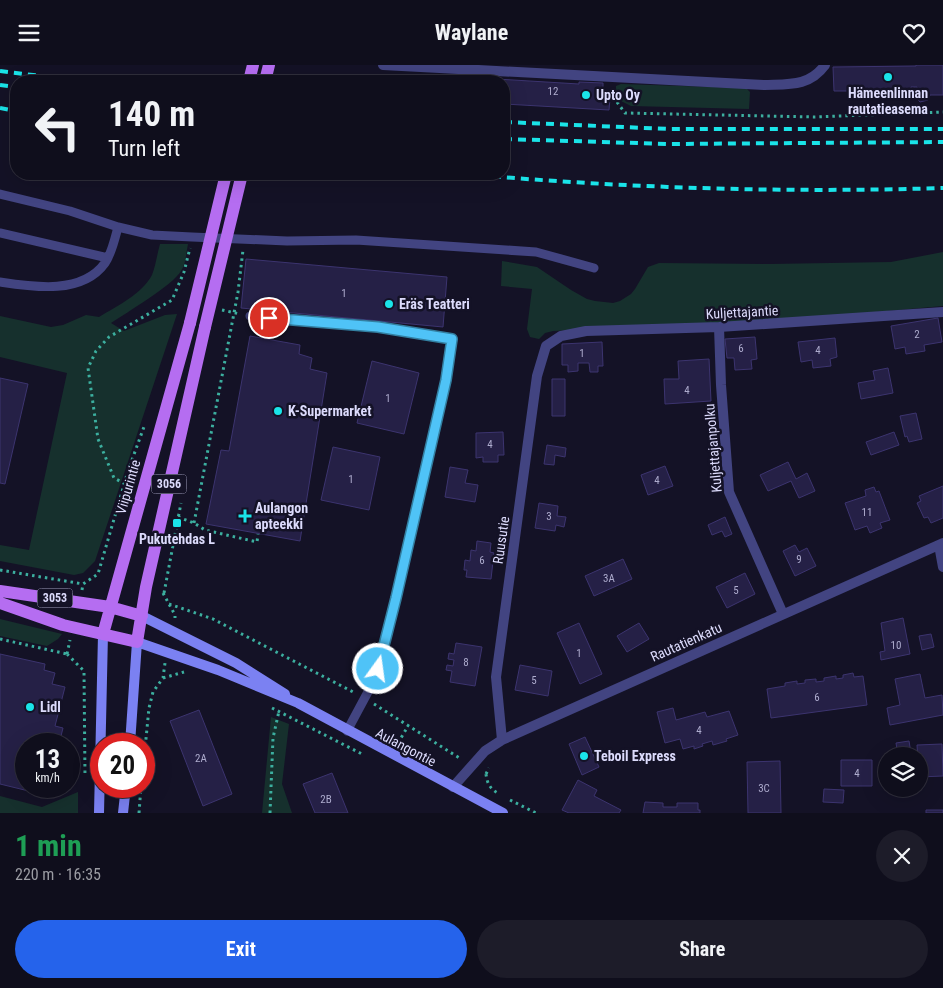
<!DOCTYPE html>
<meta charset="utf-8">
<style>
:root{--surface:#0f0e1c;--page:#1d1c29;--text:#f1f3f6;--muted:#9b9ca3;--line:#2f2e3b;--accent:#2563eb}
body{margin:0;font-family:"Roboto Condensed",sans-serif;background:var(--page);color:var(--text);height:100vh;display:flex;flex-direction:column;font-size:19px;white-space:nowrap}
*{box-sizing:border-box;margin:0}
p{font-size:16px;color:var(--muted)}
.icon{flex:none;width:28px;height:28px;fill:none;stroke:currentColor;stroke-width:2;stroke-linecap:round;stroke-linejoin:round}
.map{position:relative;height:748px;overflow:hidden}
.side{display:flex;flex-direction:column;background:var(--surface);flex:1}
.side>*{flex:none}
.top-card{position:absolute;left:10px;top:10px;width:500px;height:105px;border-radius:20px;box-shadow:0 5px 20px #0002,0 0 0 1px var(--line);background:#0f0e1c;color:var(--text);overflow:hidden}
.fabs{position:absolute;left:878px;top:682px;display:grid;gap:10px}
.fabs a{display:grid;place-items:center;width:50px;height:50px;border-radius:50%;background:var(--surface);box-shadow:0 5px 20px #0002,0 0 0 1px var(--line);font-size:25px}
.speed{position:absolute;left:15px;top:668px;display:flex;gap:10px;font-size:25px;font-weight:700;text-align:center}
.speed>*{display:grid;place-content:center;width:65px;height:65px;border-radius:50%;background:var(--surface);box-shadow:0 5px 20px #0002,0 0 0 1px var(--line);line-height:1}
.speed small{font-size:12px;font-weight:400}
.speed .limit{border:8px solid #d22;background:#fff;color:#111}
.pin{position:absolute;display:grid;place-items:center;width:42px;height:42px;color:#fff;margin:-21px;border:2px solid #fff;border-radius:50%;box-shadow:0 1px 5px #0007}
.me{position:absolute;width:55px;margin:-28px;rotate:14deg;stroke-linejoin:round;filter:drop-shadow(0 0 4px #0008)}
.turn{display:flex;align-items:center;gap:18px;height:105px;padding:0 15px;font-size:22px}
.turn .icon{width:65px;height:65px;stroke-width:2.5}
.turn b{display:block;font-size:35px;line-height:42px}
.round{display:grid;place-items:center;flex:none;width:52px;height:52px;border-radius:26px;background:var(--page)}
.head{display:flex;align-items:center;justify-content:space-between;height:85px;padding:0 15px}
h1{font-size:30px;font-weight:700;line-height:38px;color:#1e9e55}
.cta{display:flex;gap:10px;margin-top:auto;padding:10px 15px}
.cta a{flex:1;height:58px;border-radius:30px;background:var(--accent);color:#fff;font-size:20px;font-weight:700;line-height:58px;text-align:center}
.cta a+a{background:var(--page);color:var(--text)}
header{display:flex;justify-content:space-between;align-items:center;height:65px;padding:0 15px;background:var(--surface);font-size:22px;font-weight:700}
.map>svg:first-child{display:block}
.green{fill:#16302d}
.building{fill:#252046;stroke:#3c346f}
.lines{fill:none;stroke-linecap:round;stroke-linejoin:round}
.path{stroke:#3caf9f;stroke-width:3;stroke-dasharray:2.5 4;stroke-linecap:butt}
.service{stroke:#424481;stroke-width:9}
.minor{stroke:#424481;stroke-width:10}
.secondary{stroke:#7b81f2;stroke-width:10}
.primary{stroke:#b56df1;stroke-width:12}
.rail{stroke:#1ae4e9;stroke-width:4;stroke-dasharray:8 6;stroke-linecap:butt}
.primary-bridge{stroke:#b56df1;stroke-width:12}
.route-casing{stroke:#337fa1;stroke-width:12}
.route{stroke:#4fc3f7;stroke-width:9}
.poi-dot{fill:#1ae4e9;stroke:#141226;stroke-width:2}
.labels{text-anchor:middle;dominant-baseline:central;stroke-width:5;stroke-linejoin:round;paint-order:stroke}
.number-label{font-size:11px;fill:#aeacce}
.shield{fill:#141226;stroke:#a09fbc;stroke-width:1}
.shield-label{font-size:12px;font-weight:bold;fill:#dcdbfc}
.poi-label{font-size:14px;font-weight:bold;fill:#dcdbfc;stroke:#141226;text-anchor:start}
.street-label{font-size:14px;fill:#dcdbfc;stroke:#141226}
</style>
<header><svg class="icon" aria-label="menu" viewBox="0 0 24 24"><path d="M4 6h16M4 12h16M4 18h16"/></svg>Waylane<svg class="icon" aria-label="heart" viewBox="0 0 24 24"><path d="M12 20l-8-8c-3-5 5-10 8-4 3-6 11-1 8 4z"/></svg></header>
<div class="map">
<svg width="943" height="748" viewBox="0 0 943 748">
<rect width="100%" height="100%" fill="#141226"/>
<path class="green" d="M621,19L744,23L747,24L750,27L749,44L631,41L621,36L616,30V21Z
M160,179H188C186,188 186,199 181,206C173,220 126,248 111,258L124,266L165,250L177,249L95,496L83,508L74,510L0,496V480L29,485L67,308L0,292V251L51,262L63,260L86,250L99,252C117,241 142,229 152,210C156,200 157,189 160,179Z
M943,187V241L787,255L553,266L545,268L539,274L530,272L527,264L532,224L501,221L502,196L537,202L571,225L587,234L595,236L613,238L620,236L631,229L635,224L648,202L659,198L770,199L891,197Z
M0,554L62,569L58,574L47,581L0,571Z
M271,652L289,659L282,719L292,748H262Z
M78,727V748H0V731L42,742Z"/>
<path class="building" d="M916,0H943V30H930L928,35L920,37L917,34V22H911V26H834L833,2L916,1Z
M480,13L579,19V17L603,18V33H610L609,45L504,39V16H480Z
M246,194L447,212L443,262L241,243Z
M938,253L942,277L924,280L925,286L906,289L905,282L895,284L891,261Z
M250,271L300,280L299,289L312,293L310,304L327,308L300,476L206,459L221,385L229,386Z
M755,272L757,294L751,295L752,304L735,305L734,293H727L725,274Z
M835,273L837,292L830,294L831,301L813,303L812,295L801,297L798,277Z
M602,277L603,301H598V307H590L589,298H578V306L568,307V300H562V279Z
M709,294L711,336L665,339L664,314H679L678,296Z
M372,296L419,308L404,369L357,358Z
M888,303L893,328L861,334L858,318L875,315L873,306Z
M0,313L28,319L5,419L0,418Z
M552,314H565V351H552Z
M916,348L922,374L909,377L907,371L905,372L900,351Z
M503,367L504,390H498V397H483V392L476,393V368Z
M894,367L899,380L871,390L866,377Z
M547,380L566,383L565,392L555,390L554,400L544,399Z
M333,382L380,392L369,445L321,435Z
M788,397L796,414L807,408L815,426L799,433L791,416L768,426L760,410Z
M665,401L673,421L648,430L641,410Z
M450,402L468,405L465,418L478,420L475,437L445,432Z
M943,421V453L931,458L928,452L924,453L917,438L921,436L919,431Z
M874,422L876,427L879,426L890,455L880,458L882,463L870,468L867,461L855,465L845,438L866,431L865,425Z
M539,438L558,441L557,451L566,452L564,462L556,460L555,466L535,463Z
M725,452L732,469L725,472L722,466L712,470L708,460Z
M477,476L491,478L490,487L494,488L491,514L466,512L467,505H464L465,495L470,496L471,485L476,486Z
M795,480L799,487L807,483L816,501L795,511L783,486Z
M623,494L632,514L594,531L585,511Z
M745,508L755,529L727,543L716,522Z
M903,553L910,589L881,595L880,587L885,586L881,558Z
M579,558L602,609L580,619L557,568Z
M639,558L649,574L627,587L617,571Z
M931,569L934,582L922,585L919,571Z
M456,578L482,582L475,621L450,617L452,606L446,605L447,600L453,601L454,595L448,594L449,588L454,589Z
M0,589L45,599L44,605L55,608L52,619L65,622L55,661L63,663L59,679H26V721H42L41,729L0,719Z
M520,600L552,606L548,631L515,625Z
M853,608L854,612L863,611L867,640L771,653L767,624L785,621V618L797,616V619L805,618V615L816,614V617L824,616V613L836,611V614L843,613V610Z
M920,609L925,633L942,630L943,650L890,660L887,643L900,640L895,614Z
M673,643L676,655L705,647L707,652L729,646L738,670L726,674L727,676L713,680L712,676L702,679L703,681L694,684V681L683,684L680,674L665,678L657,647Z
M199,645L232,729L203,741L170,656Z
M585,672L599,702L582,710L569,679Z
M909,676L911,688L898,690L896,678Z
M942,679L943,711L919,712L917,680Z
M841,695H872V721H841Z
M780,696L781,748H748L747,697Z
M332,708L348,748H315L303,719Z
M578,715L597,725L594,731L621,745L619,748H569L562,745Z
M824,724L844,725L843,738L823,737Z
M645,737L663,738V742H677V738H698V745H700V748H643Z
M926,745H943V748H926Z"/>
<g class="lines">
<path class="path" d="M612,25L617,37L625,48L815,52L943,47
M222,245L240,249
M125,419L114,413L98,374L88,303L96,286L109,272L172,235L184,207L190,183
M178,452L194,458L205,465L257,477L258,469
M194,458L238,227L243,185
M0,505L83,519
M82,525L83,519L98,509L128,406L145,359
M163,528L175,550V553
M164,528L181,438
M169,539L213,554L355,628
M0,574L67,589
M67,589L70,575
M67,589L84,606L85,711
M163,613L184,607
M374,639L461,694
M272,643L362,689
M398,678L408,661
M144,694L149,643L153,627L163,613L165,598
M486,709L489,703
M486,709C487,718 490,724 498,728
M510,735L536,748
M139,748L141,721
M270,748L273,673L279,646"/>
<path class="service" d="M0,129L70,146L118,162
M0,168L108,193
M0,217C33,222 82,230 105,198C112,188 115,173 118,162L152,170L192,172L287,176L356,175L536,187L594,203
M250,251L378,262L453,274L446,315L396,533L377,604L369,625L347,666"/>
<path class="minor" d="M383,0L764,20C788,19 809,22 825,0
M719,262L721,320L729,427L783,549
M939,480L943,502
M502,675L496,612L537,311L546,281L561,271L586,266L719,262L943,247
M453,722L485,686L502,675L943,478"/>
<path class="secondary" d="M142,551L236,598L285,629
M130,679L137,577L218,605L298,638L503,748
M99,748L103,569
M123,748L126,721"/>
<path class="primary" d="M249,16L253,0
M265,16L269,0
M0,526L110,542L142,551
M0,538L63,560L137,577L146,522L205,262
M103,569L190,258"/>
<path class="rail" d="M0,6L82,16
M0,20L16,22
M0,43L16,46
M504,57L670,64H943
M504,74L669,79L943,77
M465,109C624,123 783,128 943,123"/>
<path class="primary-bridge" d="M190,258L226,109
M205,262L242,109"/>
</g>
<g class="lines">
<defs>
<path id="route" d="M269,253L378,262L452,274L446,315L396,533L378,604"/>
</defs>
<use href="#route" class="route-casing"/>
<use href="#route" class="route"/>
</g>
<g class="poi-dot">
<circle cx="888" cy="12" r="5"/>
<circle cx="586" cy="30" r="5"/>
<circle cx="389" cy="239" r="5"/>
<circle cx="278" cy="346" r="5"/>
<path d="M242.5 443.5h5v5h5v5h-5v5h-5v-5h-5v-5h5z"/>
<rect x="172" y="453" width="10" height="10" rx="2.5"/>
<circle cx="30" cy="642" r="5"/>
<circle cx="584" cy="691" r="5"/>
</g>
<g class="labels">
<g class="number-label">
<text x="553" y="26">12</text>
<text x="344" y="228">1</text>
<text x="917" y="269">2</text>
<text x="741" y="283">6</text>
<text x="818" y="285">4</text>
<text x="582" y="288">1</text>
<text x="687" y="325">4</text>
<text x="388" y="333">1</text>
<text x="490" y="379">4</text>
<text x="351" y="414">1</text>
<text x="657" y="415">4</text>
<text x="867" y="447">11</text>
<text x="549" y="451">3</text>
<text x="799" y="494">9</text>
<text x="482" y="495">6</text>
<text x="609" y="513">3A</text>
<text x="736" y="525">5</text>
<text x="896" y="580">10</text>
<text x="579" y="588">1</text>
<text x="466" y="597">8</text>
<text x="534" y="615">5</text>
<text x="817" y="632">6</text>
<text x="699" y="665">4</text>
<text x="201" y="693">2A</text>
<text x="857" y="708">4</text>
<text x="764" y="723">3C</text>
<text x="326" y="734">2B</text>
</g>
<g class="shield">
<rect x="151.5" y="409.5" width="35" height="19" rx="4"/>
<rect x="37.5" y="523.5" width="35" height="19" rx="4"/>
</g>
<g class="shield-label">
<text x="169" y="419">3056</text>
<text x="55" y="533">3053</text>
</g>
<g class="poi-label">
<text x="888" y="28" text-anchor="middle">Hämeenlinnan<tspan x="888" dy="16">rautatieasema</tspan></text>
<text x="596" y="30">Upto Oy</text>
<text x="399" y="239">Eräs Teatteri</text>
<text x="288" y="346">K-Supermarket</text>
<text x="255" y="443">Aulangon<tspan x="255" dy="16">apteekki</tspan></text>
<text x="177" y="474" text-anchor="middle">Pukutehdas L</text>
<text x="40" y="642">Lidl</text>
<text x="594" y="691">Teboil Express</text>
</g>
<g class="street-label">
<text transform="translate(742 247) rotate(-3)">Kuljettajantie</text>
<text transform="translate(713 383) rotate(-95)">Kuljettajanpolku</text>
<text transform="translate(128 422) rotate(-74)">Viipurintie</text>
<text transform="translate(501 475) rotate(-82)">Ruusutie</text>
<text transform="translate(686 577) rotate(-24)">Rautatienkatu</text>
<text transform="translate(406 682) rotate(28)">Aulangontie</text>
</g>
</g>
</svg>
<div class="fabs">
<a><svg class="icon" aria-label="layers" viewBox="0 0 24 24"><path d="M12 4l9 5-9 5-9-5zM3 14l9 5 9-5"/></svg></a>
</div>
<div class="speed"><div>13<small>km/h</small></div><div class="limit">20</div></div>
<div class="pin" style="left:269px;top:253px;background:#d93025"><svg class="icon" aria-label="arrive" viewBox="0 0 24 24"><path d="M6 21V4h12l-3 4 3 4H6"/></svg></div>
<svg class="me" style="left:378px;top:604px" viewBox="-20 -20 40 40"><circle r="17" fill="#4fc3f7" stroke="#fff" stroke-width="3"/><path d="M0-11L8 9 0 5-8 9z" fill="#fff"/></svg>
<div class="top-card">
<div class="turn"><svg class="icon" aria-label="left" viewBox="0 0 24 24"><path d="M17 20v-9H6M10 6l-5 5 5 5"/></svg><div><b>140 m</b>Turn left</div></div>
</div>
</div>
<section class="side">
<div class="head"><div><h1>1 min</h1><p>220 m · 16:35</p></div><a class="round"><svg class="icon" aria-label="close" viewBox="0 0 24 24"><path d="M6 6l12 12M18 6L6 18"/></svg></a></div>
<div class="cta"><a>Exit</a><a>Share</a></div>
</section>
